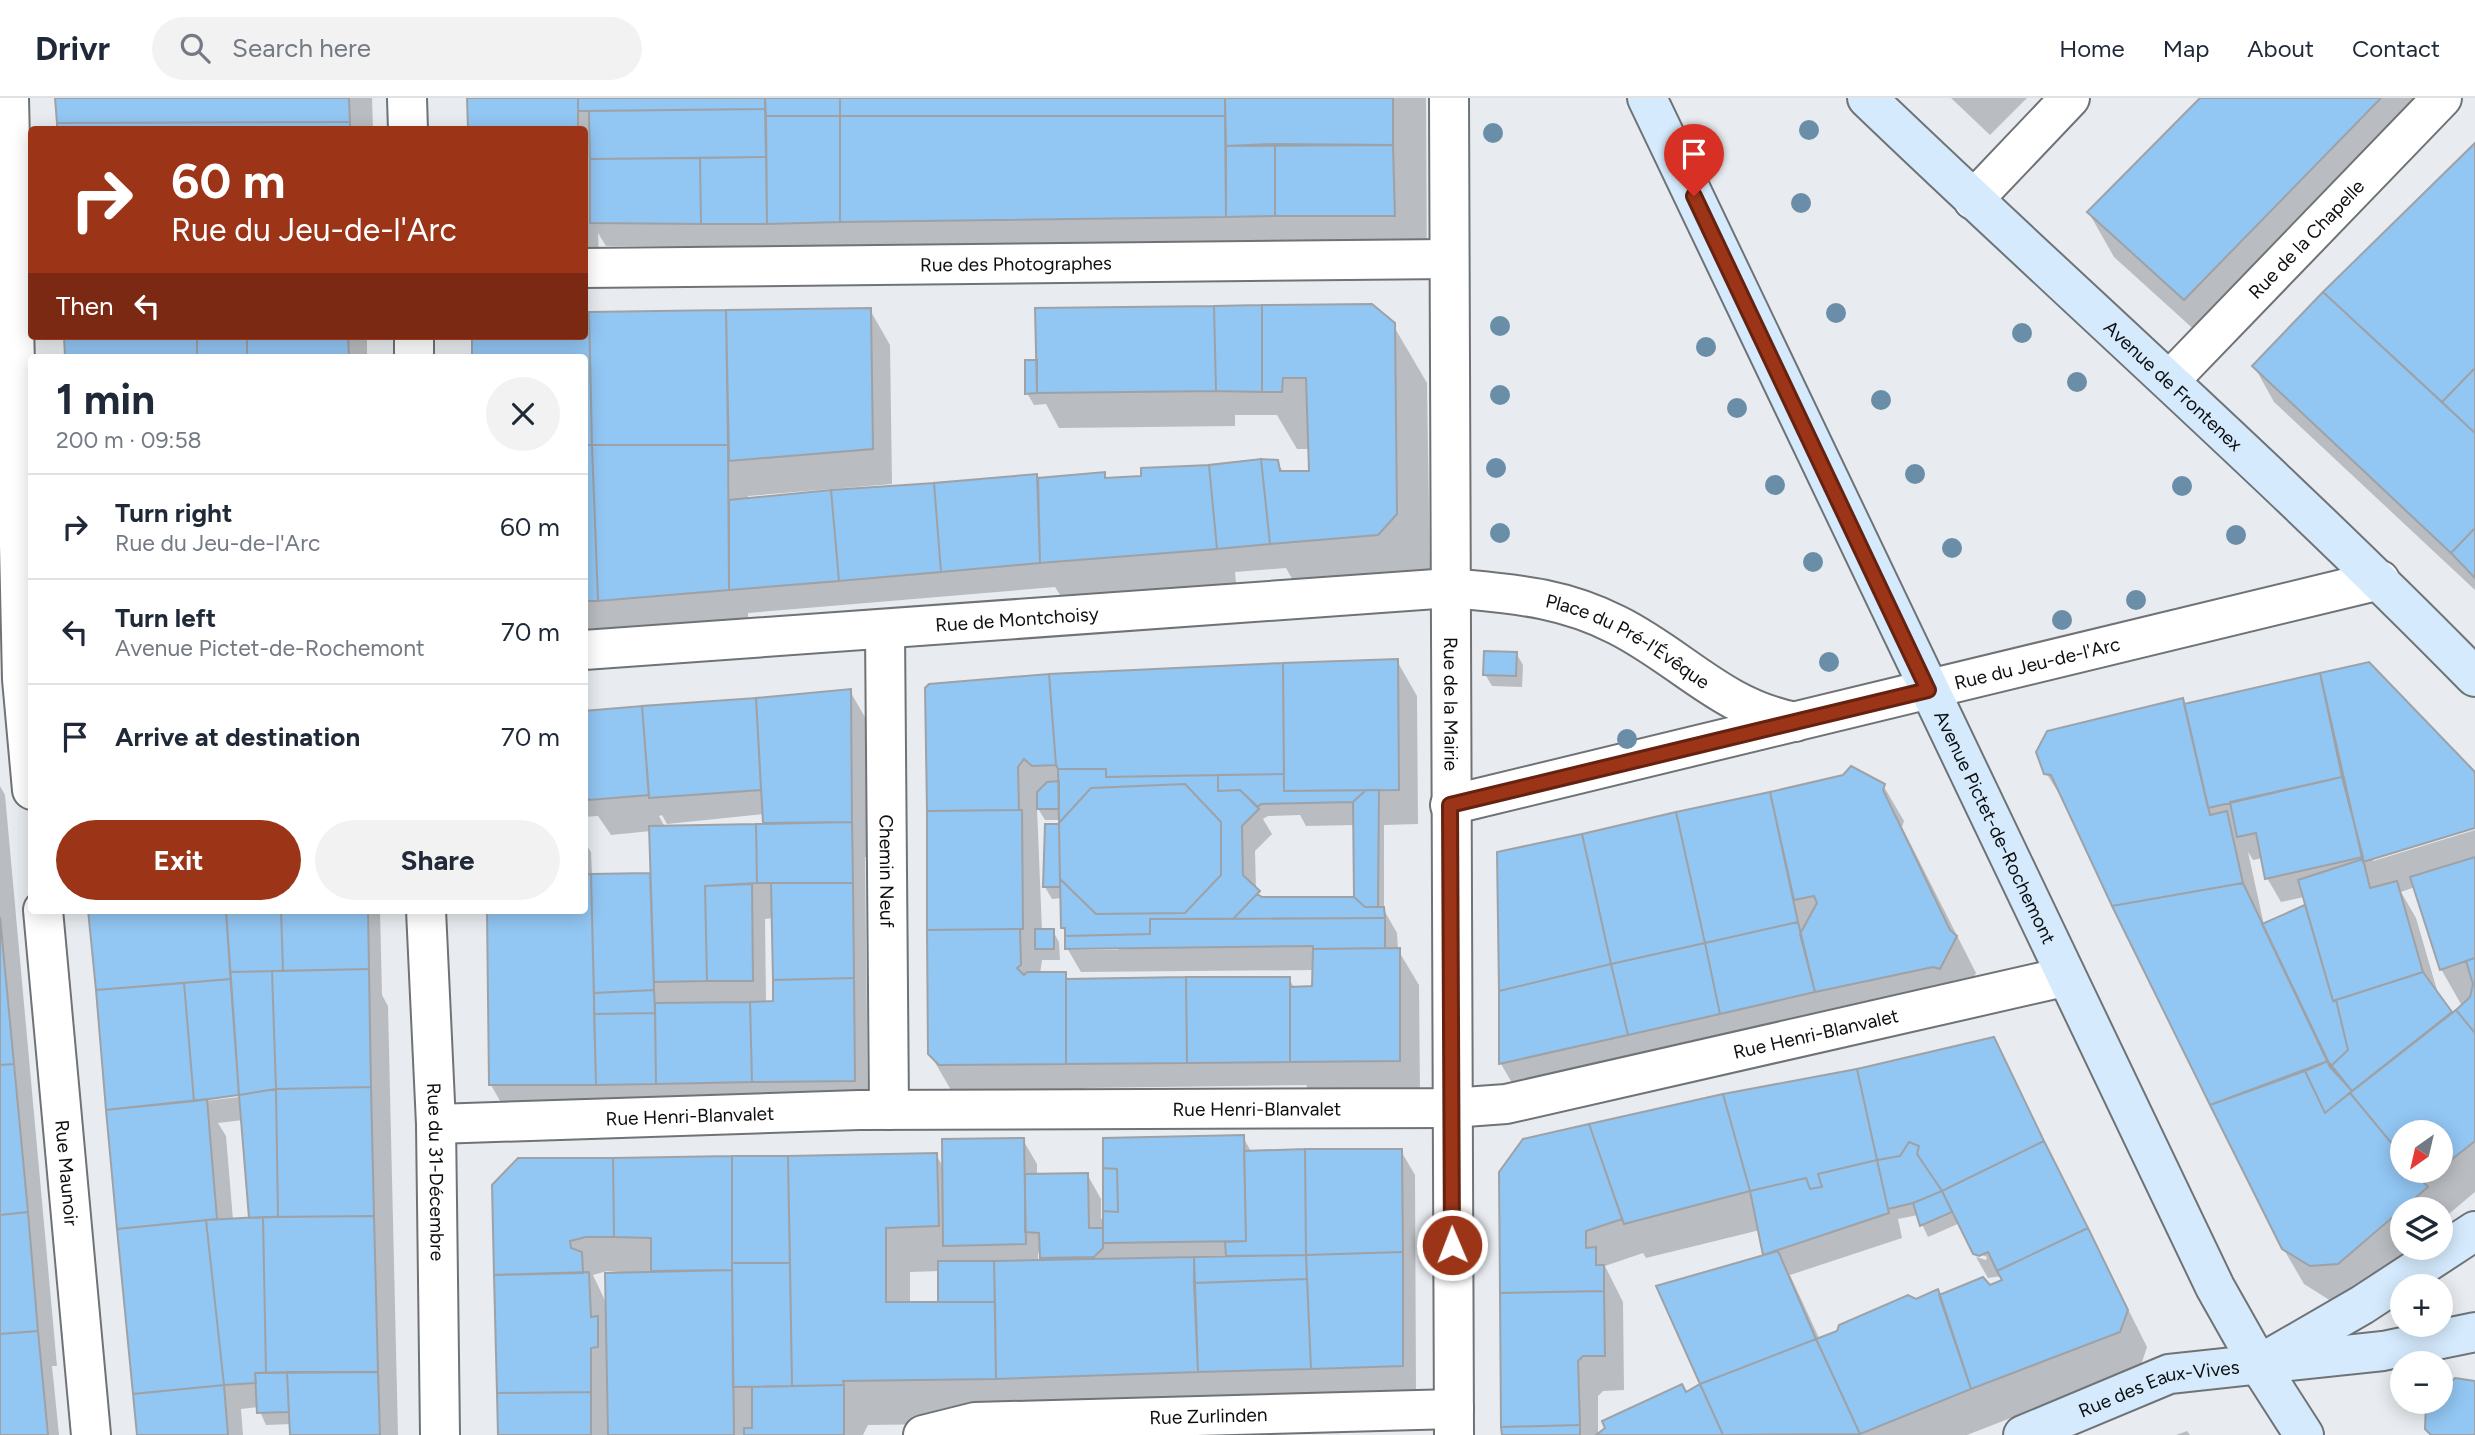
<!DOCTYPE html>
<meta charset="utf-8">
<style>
:root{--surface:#fff;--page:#f2f2f3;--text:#1f2937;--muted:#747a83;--line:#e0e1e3;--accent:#9c3418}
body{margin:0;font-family:Figtree,sans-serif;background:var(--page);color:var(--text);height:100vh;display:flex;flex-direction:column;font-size:26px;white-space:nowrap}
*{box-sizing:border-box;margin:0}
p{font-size:23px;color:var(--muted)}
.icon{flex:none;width:38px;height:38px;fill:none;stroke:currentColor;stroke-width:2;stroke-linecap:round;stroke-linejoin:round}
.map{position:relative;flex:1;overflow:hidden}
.drawer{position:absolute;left:28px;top:256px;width:560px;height:560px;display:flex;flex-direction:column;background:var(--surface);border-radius:7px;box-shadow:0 4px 18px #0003}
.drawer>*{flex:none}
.guide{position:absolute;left:28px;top:28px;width:560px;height:214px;border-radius:7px;box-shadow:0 4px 18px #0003;background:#9c3418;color:#fff;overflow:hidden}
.needle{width:46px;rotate:214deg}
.fabs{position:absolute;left:2390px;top:1022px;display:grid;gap:14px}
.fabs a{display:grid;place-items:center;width:63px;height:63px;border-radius:50%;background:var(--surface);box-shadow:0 4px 18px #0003;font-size:35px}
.pin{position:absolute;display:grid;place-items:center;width:60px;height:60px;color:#fff;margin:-72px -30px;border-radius:50% 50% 50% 0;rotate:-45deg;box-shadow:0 0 7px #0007}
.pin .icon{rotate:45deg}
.me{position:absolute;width:77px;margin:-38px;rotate:359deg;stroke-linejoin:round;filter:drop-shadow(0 0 5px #0008)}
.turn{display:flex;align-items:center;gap:24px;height:147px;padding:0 28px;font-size:32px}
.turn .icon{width:91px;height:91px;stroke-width:2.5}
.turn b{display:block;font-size:49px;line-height:60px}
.then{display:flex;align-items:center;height:66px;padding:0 28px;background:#0003;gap:14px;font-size:26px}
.round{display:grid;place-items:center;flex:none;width:74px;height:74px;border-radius:37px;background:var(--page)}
.headline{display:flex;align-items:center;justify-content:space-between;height:119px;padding:0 28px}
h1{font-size:42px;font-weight:700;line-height:52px}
.button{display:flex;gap:14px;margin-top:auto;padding:14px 28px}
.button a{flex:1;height:80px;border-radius:42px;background:var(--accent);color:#fff;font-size:28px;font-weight:700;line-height:80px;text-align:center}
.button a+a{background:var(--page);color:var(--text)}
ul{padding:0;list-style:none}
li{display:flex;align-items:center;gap:21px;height:105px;padding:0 28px;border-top:2px solid var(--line)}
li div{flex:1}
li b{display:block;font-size:26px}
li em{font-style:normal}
header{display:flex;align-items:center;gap:42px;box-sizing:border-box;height:98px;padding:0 35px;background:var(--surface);border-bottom:2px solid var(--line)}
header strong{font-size:33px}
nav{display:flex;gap:38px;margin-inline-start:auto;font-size:24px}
.search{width:490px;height:63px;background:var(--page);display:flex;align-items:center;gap:18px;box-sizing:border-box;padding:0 24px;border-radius:38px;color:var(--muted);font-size:26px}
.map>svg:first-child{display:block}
.shadow{fill:#0003;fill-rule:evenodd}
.building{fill:#92c6f3;stroke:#9ea2a6;stroke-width:2}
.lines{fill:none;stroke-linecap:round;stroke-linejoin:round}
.street-casing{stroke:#6f7376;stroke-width:42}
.secondary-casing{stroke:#6f7376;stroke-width:42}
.street{stroke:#fff;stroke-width:38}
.secondary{stroke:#d5ebfd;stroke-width:38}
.tree{fill:#6a8ea7}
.route-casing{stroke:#652210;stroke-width:18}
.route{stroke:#9c3418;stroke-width:12}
.labels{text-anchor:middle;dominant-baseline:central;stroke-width:5;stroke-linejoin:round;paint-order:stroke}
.street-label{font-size:19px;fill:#0d0f10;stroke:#e8ecf0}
</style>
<header>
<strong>Drivr</strong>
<div class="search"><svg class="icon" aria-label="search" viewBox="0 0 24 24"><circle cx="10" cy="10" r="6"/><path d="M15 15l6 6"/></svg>Search here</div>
<nav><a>Home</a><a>Map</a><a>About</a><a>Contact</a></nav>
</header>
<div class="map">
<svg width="2475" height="1337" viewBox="0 0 2475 1337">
<rect width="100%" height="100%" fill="#e8ecf0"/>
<path class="shadow" d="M57,0H372L373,32H59Z
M468,0H1426L1427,175L1310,176L1291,142L1250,143V163L855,148H606L598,135L599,159H584V32H469Z
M1951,0H2027L1990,37Z
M2202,0H2449L2210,246L2114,159L2089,115Z
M2475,47V492L2274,304L2254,268L2324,195Z
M870,212L890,247L892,386L748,398V402L1036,378L1039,382L1104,376L1107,382L1277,363L1283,374H1310V351H1297L1277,317H1235V328L1059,330L1046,306L1034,307L1027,295L1393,227L1427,285L1430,474L1305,504L1286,470L1235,474L1236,486L1062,500L1055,489L748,515V526L584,539V259H474V238H584V215Z
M66,238H367V259H67Z
M1516,555L1523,567L1522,589L1492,588L1485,576Z
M1397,563L1417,598L1418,726L1384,727V812L1397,835L1398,852L1419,887L1420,998H1312L1306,987L1085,990V1001L961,1002L951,992L930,956L927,591ZM1037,709L1045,722H1061L1045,789L1052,801L1062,800V829L1067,837V850L1081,874L1314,872V890H1294L1289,880L1069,883L1065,875L1040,876L1042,862H1060L1059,844L1053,833H1042ZM1300,717L1306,728L1355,727L1356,800L1262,801L1256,792L1255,753L1272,736L1263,721L1268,718ZM1115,848L1119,852H1068V849Z
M2368,566L2475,677V728L2373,759V763L2475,732V1094L2444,1120L2447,1125L2441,1130V1111H2403V1150H2418L2359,1200L2331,1203L2304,1186L2283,1150L2069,711L2046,675L2185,608ZM2248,754L2253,762L2263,760L2267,780L2281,804L2304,799L2307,808L2264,827ZM2415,789L2441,871L2462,908L2452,916L2439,899L2416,820L2401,794ZM2403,1034H2441V1073H2403Z
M850,593L870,628L871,759H865L868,1007L511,1022L491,987L487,812H584V743L591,754L592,778L649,777L653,782L651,733L611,737L598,718L584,719V615ZM764,716L766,727L665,729L659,718L662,717L667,726ZM773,820L775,905H766L765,821Z
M1844,679L1883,687L1904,723L1902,729L1976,875L1960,906L1837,929L1826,911L1827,918L1515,990L1501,966L1499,756Z
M0,688L5,697L57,1268H52L59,1337H0Z
M90,812H380L382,897L388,908L398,1337H292V1326L266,1327L258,1309L241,1311L243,1337H139ZM247,994L248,998L117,1013ZM243,1022L251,1121L233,1122L226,1038L218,1025Z
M1993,941L2147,1249L2140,1270L1967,1337H1503L1524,1042ZM1918,1117L1928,1139L1960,1125L1974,1154L1987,1159L1986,1162L1976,1159L1988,1180L2002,1178L2004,1183L1989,1189L1916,1202L1820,1242L1790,1177L1902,1140L1898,1121ZM1760,1132L1765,1158L1702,1287L1598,1336V1298L1603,1293L1624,1292L1623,1204L1605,1168L1643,1155L1646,1160Z
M1243,1039L1252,1055L1401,1053L1415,1077L1416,1292L1216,1298L1217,1309L1020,1325L868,1327L863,1337H500L494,1088L936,1057L944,1070L1023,1042L1037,1066V1077L1087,1076L1101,1101V1121H1104ZM1038,1154L1044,1164H1038ZM607,1173L618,1174L608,1209L593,1177ZM940,1173L942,1206H910V1174Z
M2187,1333L2190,1337H2176Z"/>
<path class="building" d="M55,0H349L350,24L57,25Z
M467,0H578V32H468Z
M578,0H765V11L578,13Z
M765,0H840V18H766Z
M840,0H1225V18H840Z
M1225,0H1393V47L1226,48Z
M2200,0H2381L2184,202L2087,114Z
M765,11L766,59L590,61L589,13Z
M766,18H840V124L767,126Z
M840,18H1225L1226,119L840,124Z
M350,24V32H57V25Z
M2475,45V270L2442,304L2323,194Z
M1275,46V118L1226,119V48Z
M1275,46L1393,47L1395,118H1275Z
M766,59L767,126H701L700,60Z
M700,60L701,126L590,125V61Z
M2323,194L2475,335V430L2451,455L2252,268Z
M1372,206L1395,225L1397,416L1378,437L1270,446L1261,361L1278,362L1280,373H1309L1306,280H1283L1282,294H1262V207Z
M1262,207V294L1216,293L1214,208Z
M1214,208L1216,293L1037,295L1035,210Z
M871,210L873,351L729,363L726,212Z
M726,212L728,347H592L589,214Z
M584,214H589L592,347H584V259H472V238H584Z
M64,238H197V259H65Z
M197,238H247V259H197Z
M247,238H348L349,259H247Z
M1025,262H1037V295L1025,296Z
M2475,270V335L2442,304Z
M584,347H592L598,503H584Z
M592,347H728L729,492L598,503Z
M1261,361L1270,446L1217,451L1209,367Z
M1209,367L1217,451L1040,465L1038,380L1105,374V380L1141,378V370Z
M1037,376L1040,465L941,474L934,385Z
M934,385L941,474L839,483L831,392Z
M831,392L839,483L729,492V402Z
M2475,430V480L2451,455Z
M1484,553L1517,554L1516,578L1483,577Z
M1398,561L1399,692L1284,693L1283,565Z
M2369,564L2475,674V730L2363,764L2320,575Z
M1283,565L1284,676L1106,679V671H1058L1056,667L1049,576Z
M2320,575L2342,679L2208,710L2184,606Z
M1049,576L1056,667L1032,668L1024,661L1018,669L1019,712L927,713L925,590L929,586Z
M851,591L852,724L763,725L756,600Z
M756,600L761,692L649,700L642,608Z
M2183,600L2210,717L2227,713L2243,785L2112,808L2051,677L2044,676L2036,654L2047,633Z
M642,608L649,697L589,702L584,697V613Z
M1851,668L1885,686L1883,692L1950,832L1957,838L1940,871L1933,869L1815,894L1800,836L1817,805L1814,798L1794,802L1770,694L1843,677Z
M1058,671H1106V679L1218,677V693L1240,692L1259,711L1242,728L1243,777L1260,793L1233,821H1150V836L1065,838V830H1061L1060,781L1096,816L1185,815L1221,777V724L1185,686L1091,690L1059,725Z
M1284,676V693L1366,692L1353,704L1261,706L1258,709L1240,692L1218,693V677Z
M2342,679L2363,759L2265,781L2256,735L2237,739L2230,704Z
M1059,683V711H1037V694L1047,684Z
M1185,686L1221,724V777L1185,815L1096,816L1060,781L1059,725L1091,690Z
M1366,692H1379L1378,809H1365L1354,799L1353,704Z
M1770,694L1798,824L1705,845L1676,714Z
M1022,712L1023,831L927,832V713Z
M1676,714L1705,845L1611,866L1582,736Z
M852,724L853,785H757L756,726Z
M756,726L757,785L705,788L707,883L654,884L649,728Z
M1045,726H1059L1060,789H1043Z
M1582,736L1611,866L1499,893L1497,754Z
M2475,759V860L2440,872L2410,779Z
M2363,761L2370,790L2397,783L2423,874L2333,903L2298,782Z
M650,775L654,892L594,895L591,776Z
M591,776L596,987H489L487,812H584V777Z
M771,785H853L854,880L773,882Z
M2243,785L2328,963L2210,1007L2112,808Z
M752,786L753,883H707L705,788Z
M1257,796L1262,799H1354L1365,809H1384L1385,820L1233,821Z
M2305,807L2333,903L2336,902L2348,952L2330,969L2262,826Z
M88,812H226L231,881L96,892Z
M226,812H281L283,873L230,874Z
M281,812H368L369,871L283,873Z
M0,819L14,966L0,967Z
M1385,820V850L1313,851V848L1065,851V838L1150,836V821Z
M1798,824L1815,894L1720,916L1705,845Z
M1020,831L1021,867L1017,870L1024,877L1027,874H1066V966L939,967L928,956L927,832Z
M1035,831H1054V851H1035Z
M1705,845L1720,916L1628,937L1611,866Z
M1400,850V963L1290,964V889L1312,888L1313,851Z
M2475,860V935L2456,912L2470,899L2473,886L2466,863Z
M1611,866L1628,937L1499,966V893Z
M369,871L371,989L276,991L272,873Z
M272,873L276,991L239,997L230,874Z
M2423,874L2452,914L2352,993L2330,969L2348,952L2336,902Z
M1186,879L1187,965L1066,966V881Z
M1186,879H1290V964L1187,965Z
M854,880L855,983L752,984L750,904L773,903V882Z
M231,881L239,997L194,1003L184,885Z
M184,885L194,1003L106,1012L96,892Z
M654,892L655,915L594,916V895Z
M750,904L752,984L656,986L655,905Z
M2456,912L2475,935V1043L2441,1070V1034H2403V1059L2350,995Z
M655,915L656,986L596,987L594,916Z
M1994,939L2044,1043L1942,1093L1917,1056L1919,1048L1909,1044L1900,1058L1877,1062L1857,971Z
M2328,963L2352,993L2325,1015L2305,973Z
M14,966L28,1114L0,1117V967Z
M1857,971L1877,1062L1818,1076L1822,1089L1810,1091L1806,1080L1750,1093L1723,996Z
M2305,973L2325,1015L2350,995L2403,1059V1073H2414L2428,1089L2338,1166L2310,1168L2282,1151L2210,1007Z
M371,989L374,1118L278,1119L276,991Z
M276,991L278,1119L249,1120L239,997Z
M1723,996L1750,1093L1624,1126L1589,1026Z
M207,1001L217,1121L117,1131L106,1012Z
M1589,1026L1622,1121L1586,1133V1150L1596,1149V1167H1604V1193L1500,1195L1499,1074L1523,1041Z
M1244,1037L1246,1143L1103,1145V1113L1118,1114L1117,1071L1103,1070V1040Z
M1024,1040L1026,1146L943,1148L942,1041Z
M2044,1043L2088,1130L1997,1173L1988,1154L1979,1158L1973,1156L1942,1093Z
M1909,1044L1919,1048L1917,1056L1942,1093L1913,1105L1888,1111L1877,1062L1900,1058Z
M1305,1051H1402L1403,1154L1306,1157Z
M1305,1051L1306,1157L1226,1158L1225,1144L1246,1143L1244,1053Z
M937,1055L939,1128L886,1130V1204H995L996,1281L843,1283L844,1287L792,1288L788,1058Z
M732,1058H788L790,1165H732Z
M732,1058V1172L651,1173V1140L614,1139L613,1060Z
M518,1060H613L614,1139H586L570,1143L571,1150L582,1154L583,1175L494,1177L492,1087Z
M1877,1062L1889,1115L1763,1157L1750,1093L1806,1080L1810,1091L1822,1089L1818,1076Z
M1103,1070L1117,1071L1118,1114L1103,1113Z
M2414,1073H2438L2424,1084Z
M1088,1075L1089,1130H1103V1150L1094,1159L1040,1160L1039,1135L1025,1134V1076Z
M1942,1093L1952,1114L1920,1128L1913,1105Z
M28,1114L38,1233L0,1236V1117Z
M374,1118L378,1274L266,1275L263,1119Z
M263,1119L266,1275H255L256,1285L224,1287L206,1122Z
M206,1122L224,1287L133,1296L117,1131Z
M2088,1130L2128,1212L2120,1234L1971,1291L1939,1197L1983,1179L1990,1187L2002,1182L1997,1173Z
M1778,1153L1816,1241L1700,1286L1656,1188Z
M1403,1154V1268L1311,1271L1306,1157Z
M1306,1157L1307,1181L1194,1185V1159Z
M1194,1159L1198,1274L996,1281L994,1163Z
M938,1163H994L995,1204H938Z
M732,1165H790L792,1288L733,1289Z
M732,1172L734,1337H608L605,1175Z
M589,1174L591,1219L598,1218V1249L591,1250V1294L497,1295L494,1177Z
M1307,1181L1311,1271L1198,1274L1194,1185Z
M1938,1191L1971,1291L1860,1336L1816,1241L1837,1233L1839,1227L1908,1197L1916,1201Z
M1604,1193L1605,1258H1583L1578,1263L1580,1327L1501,1329L1500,1195Z
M38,1233L48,1337H0V1236Z
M1816,1241L1860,1336L1723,1337L1700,1286Z
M287,1274H378L380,1337H290Z
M287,1274L289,1314L257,1315L255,1275Z
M2455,1280L2475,1283V1337H2431L2425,1331L2426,1304H2441V1292Z
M1682,1286L1686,1294L1700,1286L1723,1337H1596L1605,1330L1602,1323Z
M224,1287L228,1337H137L133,1296Z
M844,1287V1337H744V1330H752V1289Z
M591,1294V1337H498L497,1295Z
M1580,1327V1337H1502L1501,1329Z"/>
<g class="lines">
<defs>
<g id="street">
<path d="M9,0L22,581L32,692"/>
<path d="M407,0L408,32"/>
<path id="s1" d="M1449,0L1454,1337"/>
<path d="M1973,102L2070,0"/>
<path id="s2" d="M584,170L1449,161"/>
<path d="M414,238V259"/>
<path id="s3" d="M2170,282L2442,0"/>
<path id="s4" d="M885,533L889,1012"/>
<path id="s5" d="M584,552L1450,490C1511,496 1560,498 1617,527C1681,559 1720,609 1795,624"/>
<path id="s6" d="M1450,707L2380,482"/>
<path id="s7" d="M43,812L91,1337"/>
<path id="s8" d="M426,812L436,1026L440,1337"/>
<path id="s9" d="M436,1026L859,1012L1451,1010L1506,1006L2064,879"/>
<path id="s10" d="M923,1337L975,1324L1454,1311"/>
</g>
<g id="secondary">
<path id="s11" d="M1647,0L2215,1189L2259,1267L2304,1337"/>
<path id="s12" d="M1867,0C2069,194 2279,379 2475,579"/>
<path d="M2272,1259L2362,1207L2475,1133"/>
<path id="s13" d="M2023,1337L2169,1276L2383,1253L2475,1234"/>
</g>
</defs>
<use href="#street" class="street-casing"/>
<use href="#secondary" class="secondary-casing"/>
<use href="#street" class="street"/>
<use href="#secondary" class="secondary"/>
</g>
<g class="tree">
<circle cx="1809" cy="32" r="10"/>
<circle cx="1493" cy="35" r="10"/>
<circle cx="1801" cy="105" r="10"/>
<circle cx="1836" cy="215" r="10"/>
<circle cx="1500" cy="228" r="10"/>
<circle cx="2022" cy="235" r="10"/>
<circle cx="1706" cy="249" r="10"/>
<circle cx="2077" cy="284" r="10"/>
<circle cx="1500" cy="297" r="10"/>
<circle cx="1881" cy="302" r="10"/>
<circle cx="1737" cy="310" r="10"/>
<circle cx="1496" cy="370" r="10"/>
<circle cx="1915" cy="376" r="10"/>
<circle cx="1775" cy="387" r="10"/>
<circle cx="2182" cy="388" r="10"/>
<circle cx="1500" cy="435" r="10"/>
<circle cx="2236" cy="437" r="10"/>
<circle cx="1952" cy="450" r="10"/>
<circle cx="1813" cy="464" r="10"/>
<circle cx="2136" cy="502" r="10"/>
<circle cx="2062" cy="522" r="10"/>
<circle cx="1829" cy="564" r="10"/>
<circle cx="1627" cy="641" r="10"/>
</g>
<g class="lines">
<defs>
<path id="route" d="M1452,1147L1450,707L1928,592L1694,98"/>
</defs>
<use href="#route" class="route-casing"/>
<use href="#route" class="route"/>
</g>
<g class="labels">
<g class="street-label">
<text stroke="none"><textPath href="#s3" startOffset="196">Rue de la Chapelle</textPath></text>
<text stroke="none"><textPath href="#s2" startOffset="432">Rue des Photographes</textPath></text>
<text stroke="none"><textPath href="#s12" startOffset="420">Avenue de Frontenex</textPath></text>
<text stroke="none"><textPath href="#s5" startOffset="434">Rue de Montchoisy</textPath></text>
<text stroke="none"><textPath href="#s5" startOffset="1057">Place du Pré-l'Évêque</textPath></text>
<text stroke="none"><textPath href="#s6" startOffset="604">Rue du Jeu-de-l'Arc</textPath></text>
<text stroke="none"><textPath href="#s1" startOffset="606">Rue de la Mairie</textPath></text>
<text stroke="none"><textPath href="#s11" startOffset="808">Avenue Pictet-de-Rochemont</textPath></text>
<text stroke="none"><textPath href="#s4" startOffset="240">Chemin Neuf</textPath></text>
<text stroke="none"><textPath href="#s9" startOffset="1388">Rue Henri-Blanvalet</textPath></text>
<text stroke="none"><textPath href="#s9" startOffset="821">Rue Henri-Blanvalet</textPath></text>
<text stroke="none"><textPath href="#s9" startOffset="254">Rue Henri-Blanvalet</textPath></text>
<text stroke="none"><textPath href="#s7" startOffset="264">Rue Maunoir</textPath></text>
<text stroke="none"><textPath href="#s8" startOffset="262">Rue du 31-Décembre</textPath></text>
<text stroke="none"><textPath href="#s13" startOffset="145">Rue des Eaux-Vives</textPath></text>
<text stroke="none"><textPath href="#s10" startOffset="287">Rue Zurlinden</textPath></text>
</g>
</g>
</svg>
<div class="fabs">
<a><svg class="needle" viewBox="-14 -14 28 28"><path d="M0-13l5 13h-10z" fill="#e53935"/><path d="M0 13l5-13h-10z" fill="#747a83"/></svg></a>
<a><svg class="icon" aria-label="layers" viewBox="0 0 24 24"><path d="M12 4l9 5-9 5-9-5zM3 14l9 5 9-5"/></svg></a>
<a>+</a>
<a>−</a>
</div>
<div class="pin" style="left:1694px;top:98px;background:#d93025"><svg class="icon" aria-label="arrive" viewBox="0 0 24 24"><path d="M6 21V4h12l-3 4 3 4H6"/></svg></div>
<svg class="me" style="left:1452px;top:1147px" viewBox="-20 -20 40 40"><circle r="17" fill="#9c3418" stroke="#fff" stroke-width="3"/><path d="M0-11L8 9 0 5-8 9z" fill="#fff"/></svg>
<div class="guide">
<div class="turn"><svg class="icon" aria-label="right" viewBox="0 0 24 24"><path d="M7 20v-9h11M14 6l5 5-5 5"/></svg><div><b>60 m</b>Rue du Jeu-de-l'Arc</div></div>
<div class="then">Then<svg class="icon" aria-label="left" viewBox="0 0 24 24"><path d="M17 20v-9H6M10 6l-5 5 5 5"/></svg></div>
</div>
<section class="drawer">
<div class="headline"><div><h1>1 min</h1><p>200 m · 09:58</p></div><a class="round"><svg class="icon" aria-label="close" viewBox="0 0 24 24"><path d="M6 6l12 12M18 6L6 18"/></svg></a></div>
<ul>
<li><svg class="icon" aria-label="right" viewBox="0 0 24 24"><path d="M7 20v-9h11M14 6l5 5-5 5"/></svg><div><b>Turn right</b><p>Rue du Jeu-de-l'Arc</p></div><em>60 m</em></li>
<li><svg class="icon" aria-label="left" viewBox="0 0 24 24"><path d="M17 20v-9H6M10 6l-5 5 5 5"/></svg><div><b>Turn left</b><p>Avenue Pictet-de-Rochemont</p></div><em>70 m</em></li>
<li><svg class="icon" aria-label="arrive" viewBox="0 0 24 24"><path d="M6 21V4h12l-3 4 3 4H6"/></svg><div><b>Arrive at destination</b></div><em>70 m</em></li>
</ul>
<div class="button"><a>Exit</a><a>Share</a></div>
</section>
</div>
